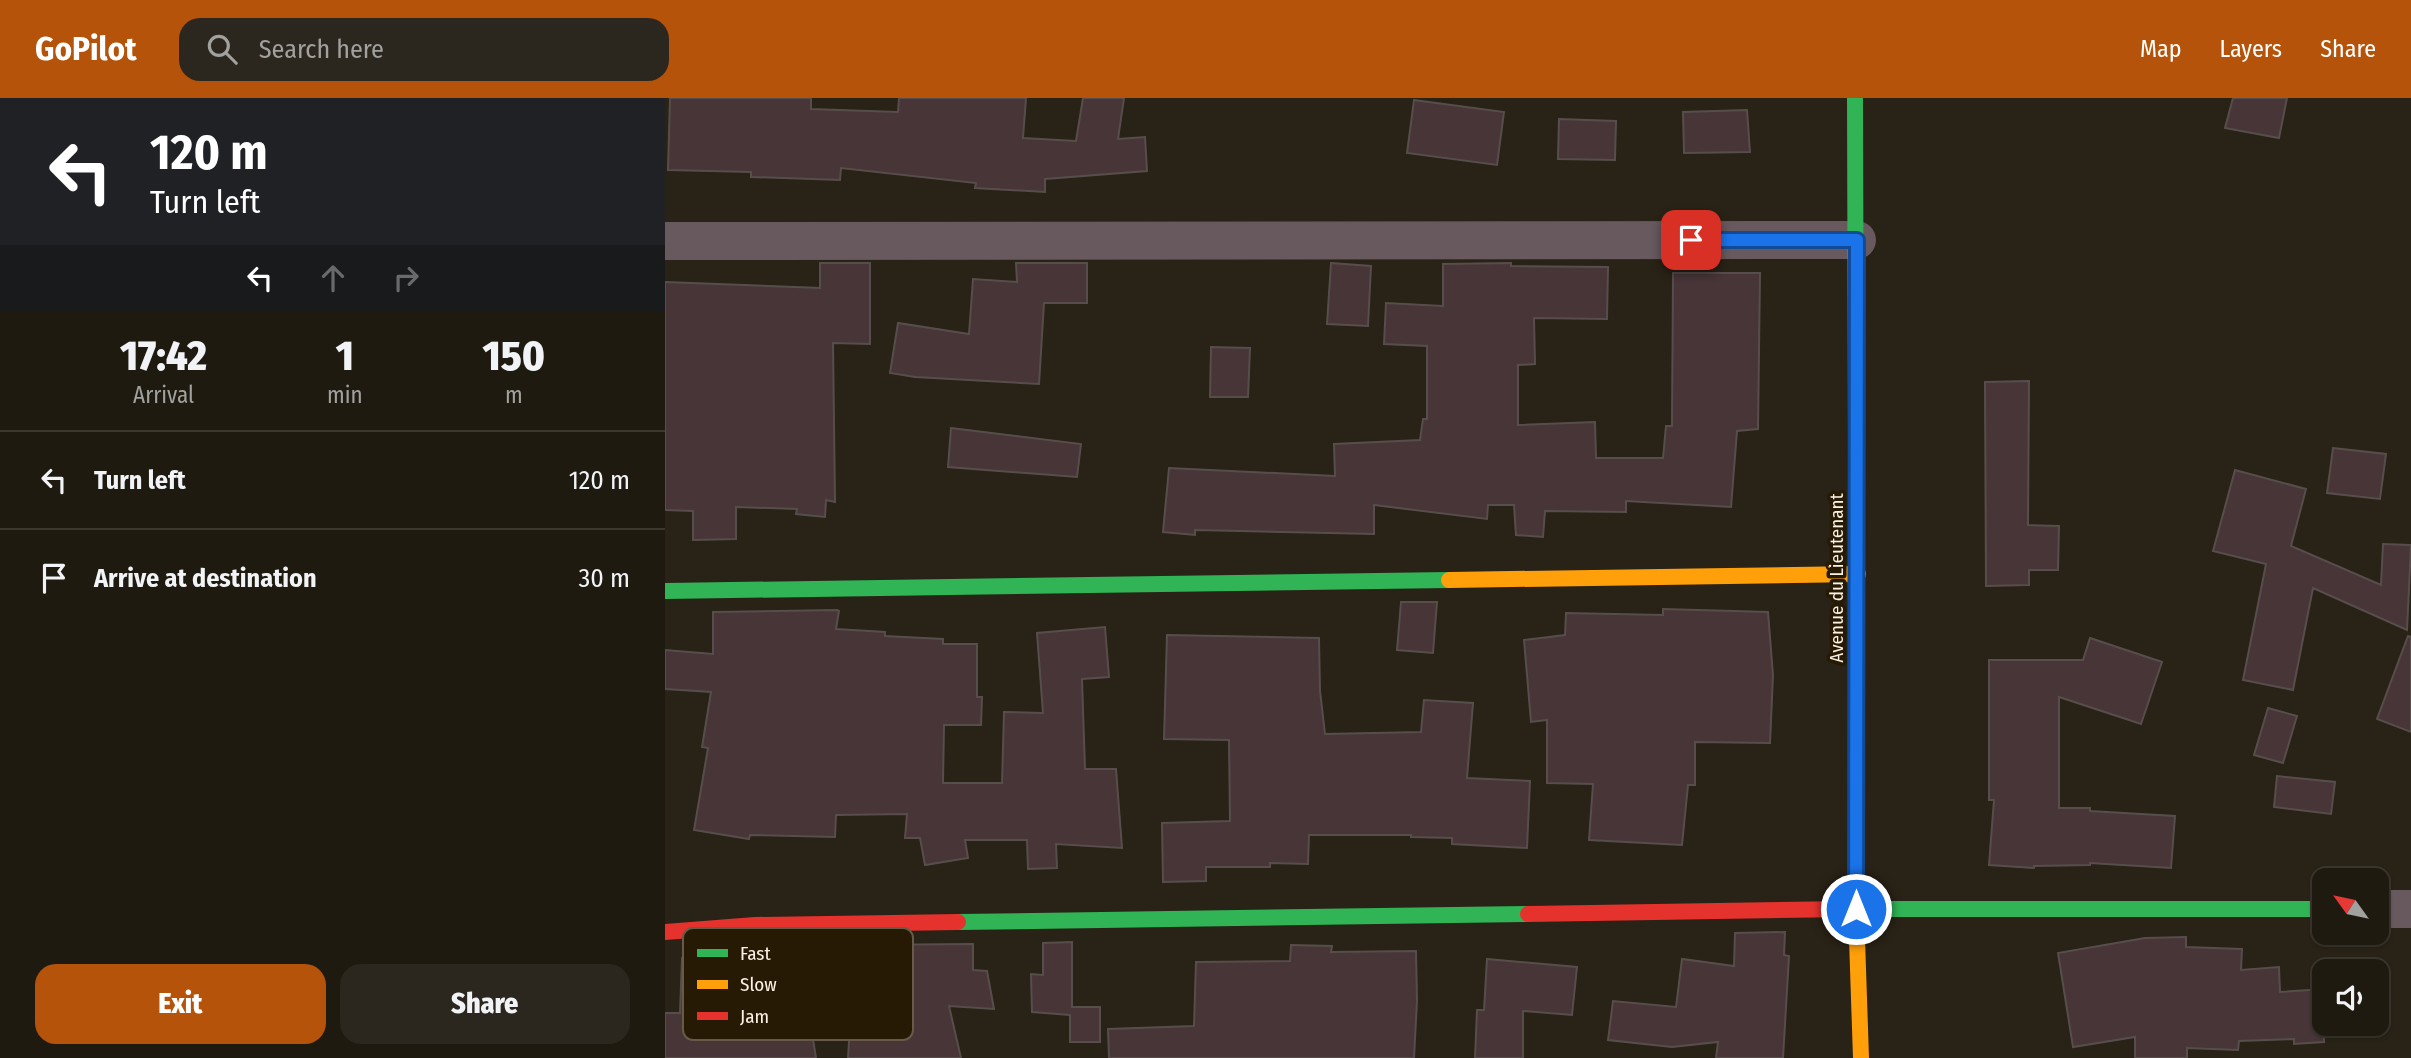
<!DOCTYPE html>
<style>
:root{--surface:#1f1a10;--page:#2c271e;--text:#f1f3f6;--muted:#a1a19f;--line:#3c3830;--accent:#b45309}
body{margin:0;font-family:"Fira Sans Condensed",sans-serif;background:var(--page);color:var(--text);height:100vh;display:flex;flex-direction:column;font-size:26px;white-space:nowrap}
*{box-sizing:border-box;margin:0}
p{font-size:23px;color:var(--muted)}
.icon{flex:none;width:38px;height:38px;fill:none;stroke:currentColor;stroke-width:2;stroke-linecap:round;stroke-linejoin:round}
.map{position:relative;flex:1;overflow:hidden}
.drawer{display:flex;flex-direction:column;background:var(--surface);width:665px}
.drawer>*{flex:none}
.banner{background:#202124;color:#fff;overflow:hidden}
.needle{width:46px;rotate:303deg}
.controls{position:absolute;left:1647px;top:770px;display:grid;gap:14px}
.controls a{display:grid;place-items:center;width:77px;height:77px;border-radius:14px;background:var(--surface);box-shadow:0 2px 5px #0004,0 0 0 2px var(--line);font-size:35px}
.pin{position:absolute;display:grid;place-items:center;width:60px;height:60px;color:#fff;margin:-30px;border-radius:14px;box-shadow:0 4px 10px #0006}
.me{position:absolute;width:77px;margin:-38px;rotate:0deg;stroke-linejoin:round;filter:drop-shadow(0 0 5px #0008)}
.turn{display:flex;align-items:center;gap:24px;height:147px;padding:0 35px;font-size:32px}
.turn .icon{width:91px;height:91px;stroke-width:2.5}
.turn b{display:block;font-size:49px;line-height:60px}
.lanes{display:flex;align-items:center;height:66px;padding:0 35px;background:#0003;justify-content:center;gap:35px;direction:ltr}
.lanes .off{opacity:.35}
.eta{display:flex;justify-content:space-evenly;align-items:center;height:119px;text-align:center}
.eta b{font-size:42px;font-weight:800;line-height:49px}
.cta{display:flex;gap:14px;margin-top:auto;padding:14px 35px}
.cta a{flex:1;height:80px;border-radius:21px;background:var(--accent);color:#fff;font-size:28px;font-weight:800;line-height:80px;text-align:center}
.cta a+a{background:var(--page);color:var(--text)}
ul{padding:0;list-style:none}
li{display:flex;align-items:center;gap:21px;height:98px;padding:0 35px;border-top:2px solid var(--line)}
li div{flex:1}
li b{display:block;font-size:26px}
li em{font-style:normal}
header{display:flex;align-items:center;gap:42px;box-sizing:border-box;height:98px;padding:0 35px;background:var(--accent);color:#fff}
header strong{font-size:33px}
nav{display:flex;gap:38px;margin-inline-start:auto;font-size:24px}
.search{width:490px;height:63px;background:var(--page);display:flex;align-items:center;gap:18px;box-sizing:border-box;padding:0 24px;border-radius:21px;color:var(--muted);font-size:26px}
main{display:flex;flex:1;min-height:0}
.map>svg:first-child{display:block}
.building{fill:#473538;stroke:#574e4b;stroke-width:2}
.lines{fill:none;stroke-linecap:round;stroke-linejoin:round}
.street{stroke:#67595e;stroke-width:38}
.fast{stroke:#30b455;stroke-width:16}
.slow{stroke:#ff9f0a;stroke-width:16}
.jam{stroke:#e5322d;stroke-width:16}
.route-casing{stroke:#114b97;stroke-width:18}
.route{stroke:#1a73e8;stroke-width:12}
.labels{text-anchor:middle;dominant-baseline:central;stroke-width:7;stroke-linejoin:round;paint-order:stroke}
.street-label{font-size:19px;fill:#fbf1e4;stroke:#271a05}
.key{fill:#271a05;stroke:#675a48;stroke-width:2}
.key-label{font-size:19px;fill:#fbf1e4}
</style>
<header>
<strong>GoPilot</strong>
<div class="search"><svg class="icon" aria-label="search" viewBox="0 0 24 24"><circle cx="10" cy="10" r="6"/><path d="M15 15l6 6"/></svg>Search here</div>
<nav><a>Map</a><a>Layers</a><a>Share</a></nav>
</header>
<main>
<section class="drawer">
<div class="banner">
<div class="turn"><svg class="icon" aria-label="left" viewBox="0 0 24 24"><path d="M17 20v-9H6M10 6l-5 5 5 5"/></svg><div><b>120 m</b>Turn left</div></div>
<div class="lanes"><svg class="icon" aria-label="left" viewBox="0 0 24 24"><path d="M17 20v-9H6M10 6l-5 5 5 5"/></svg><svg class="icon off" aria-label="ahead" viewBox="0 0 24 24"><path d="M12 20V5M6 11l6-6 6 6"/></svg><svg class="icon off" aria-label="right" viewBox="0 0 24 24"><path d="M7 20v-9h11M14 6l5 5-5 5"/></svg></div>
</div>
<div class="eta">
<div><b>17:42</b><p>Arrival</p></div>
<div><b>1</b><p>min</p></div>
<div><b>150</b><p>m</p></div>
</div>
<ul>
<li><svg class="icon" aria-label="left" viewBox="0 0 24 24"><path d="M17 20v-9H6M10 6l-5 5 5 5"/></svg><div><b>Turn left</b></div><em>120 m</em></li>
<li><svg class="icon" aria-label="arrive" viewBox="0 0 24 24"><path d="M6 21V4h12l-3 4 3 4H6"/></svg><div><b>Arrive at destination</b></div><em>30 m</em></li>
</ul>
<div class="cta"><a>Exit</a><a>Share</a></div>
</section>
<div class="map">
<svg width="1746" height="960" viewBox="0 0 1746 960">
<rect width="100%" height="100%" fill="#292216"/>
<path class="building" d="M5,0H146V11L233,14L234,0H361L358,40L411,43L418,0H459L453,41L480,39L482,73L380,81V94L310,90L311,85L176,70L175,82L86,79V74L3,72Z
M1568,0H1622L1614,40L1560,30Z
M749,2L839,14L832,67L742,55Z
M1082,12L1085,54L1019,55L1018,14Z
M894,21L951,23L950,62L893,61Z
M155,165H205V246L168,245L170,404L161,402L160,419L131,416L132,411L71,409V441L28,442V413L0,412V184L155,190Z
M351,165H422V205H379L374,286L250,279L225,275L233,225L304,236L308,181L352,184Z
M666,165L706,168L703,228L662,226Z
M846,165V168L943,169L942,221L869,220L870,266L853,267V327L930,324L931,360H998L1001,328H1007L1008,175H1095L1093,331L1072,333L1066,409L961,403V414L880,413L878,439L851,437L849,407H823L822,421L709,407V436L530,432V437L498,434L504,370L670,378L669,346L755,342L758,321H762V248L719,246L721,205L778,208V166Z
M546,249L585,250L583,299H545Z
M1364,283L1363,427L1394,428L1393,472H1364V487L1321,488L1320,284Z
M286,330L416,346L412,379L283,369Z
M1668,350L1721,356L1715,401L1662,395Z
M1570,372L1641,391L1626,448L1716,487L1718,446L1746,447L1742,532L1648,490L1628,592L1578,582L1601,466L1548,453Z
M736,504H772L768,555L732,552Z
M998,511L1103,514L1108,577L1105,645L1030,644V687H1023L1017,747L924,742L928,686L882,685V622L866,624L859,542L900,537L901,515L998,517Z
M172,512L174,513L171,531L220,534V538L278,541V546H312V599H317L316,627H279L278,685H337L339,614L378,615L372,535L440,529L444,579L417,581L420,671H451L457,750L391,746L392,770L363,771L362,742H300L303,760L260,767L255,740H240L242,716L171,717L170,739L85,737L84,741L29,732L43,650L37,649L46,594L0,591V552L48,556V514Z
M502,537L654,540L655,593L660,636L756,634L759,602L808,605L802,680L865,683L862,750L787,746V740L746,739V737H644L643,766L605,765V769H541V783L498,784L497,725L565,723L564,642L499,641Z
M1743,538L1746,539V634L1712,621Z
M1425,540L1497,564L1476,626L1394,599V710H1425V713L1510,718L1506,770L1425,765V767L1369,768V770L1324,767L1329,702H1324V562H1418Z
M1603,610L1632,618L1618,665L1589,657Z
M1612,678L1670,684L1666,716L1609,709Z
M1120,834L1119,857L1124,858L1118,960H1051L1053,944L1007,949L943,942L948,903L1011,909L1017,861L1069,868L1070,835Z
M1521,839V849L1577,851L1576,872L1614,869L1615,894L1659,891V944L1629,946V941L1574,943L1573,952L1522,950V960H1470V939L1408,949L1393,855L1480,840Z
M407,844V909H435V944H405V917L367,914L366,876L378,877V845Z
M308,846V872L322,873L329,911L284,908L296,960H183L190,847Z
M626,847L667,848L666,854L751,853L752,903L749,960H444L443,931L529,928L531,864L625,863Z
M134,852L151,960H0V915H15L17,860L80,861Z
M822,861L912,869L907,917L858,913V960H810L812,912H819Z"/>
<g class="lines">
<path class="street" d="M0,143L1192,142
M1712,811H1746"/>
<path class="fast" d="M1190,0L1192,678
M0,493L784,482
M1183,811H1659
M293,824L863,816"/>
<path class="slow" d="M784,482L1193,476
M1192,678L1191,811L1196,960"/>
<path class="jam" d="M863,816L1183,811
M0,834L90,827L293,824"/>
</g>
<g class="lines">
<defs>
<path id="route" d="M1026,142H1192L1191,811"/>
</defs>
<use href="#route" class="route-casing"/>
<use href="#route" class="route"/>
</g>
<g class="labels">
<g class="street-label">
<text transform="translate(1171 480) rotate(-90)">Avenue du Lieutenant</text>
</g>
</g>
<rect x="18" y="830" width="230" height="112" rx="10" class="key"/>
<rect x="32" y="851" width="31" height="8" fill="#30b455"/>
<rect x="32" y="882" width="31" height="9" fill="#ff9f0a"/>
<rect x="32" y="914" width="31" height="8" fill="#e5322d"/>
<g class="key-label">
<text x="75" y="862">Fast</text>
<text x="75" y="893">Slow</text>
<text x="75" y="925">Jam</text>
</g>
</svg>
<div class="controls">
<a><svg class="needle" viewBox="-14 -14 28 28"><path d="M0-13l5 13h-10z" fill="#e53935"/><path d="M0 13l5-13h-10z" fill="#a1a19f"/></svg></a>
<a><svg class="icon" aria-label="sound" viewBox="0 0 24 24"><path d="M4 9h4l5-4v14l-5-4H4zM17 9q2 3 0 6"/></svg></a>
</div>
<div class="pin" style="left:1026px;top:142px;background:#d93025"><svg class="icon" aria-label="arrive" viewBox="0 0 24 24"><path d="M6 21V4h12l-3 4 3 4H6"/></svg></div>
<svg class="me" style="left:1191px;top:811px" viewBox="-20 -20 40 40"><circle r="17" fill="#1a73e8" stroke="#fff" stroke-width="3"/><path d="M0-11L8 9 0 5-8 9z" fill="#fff"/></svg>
</div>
</main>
